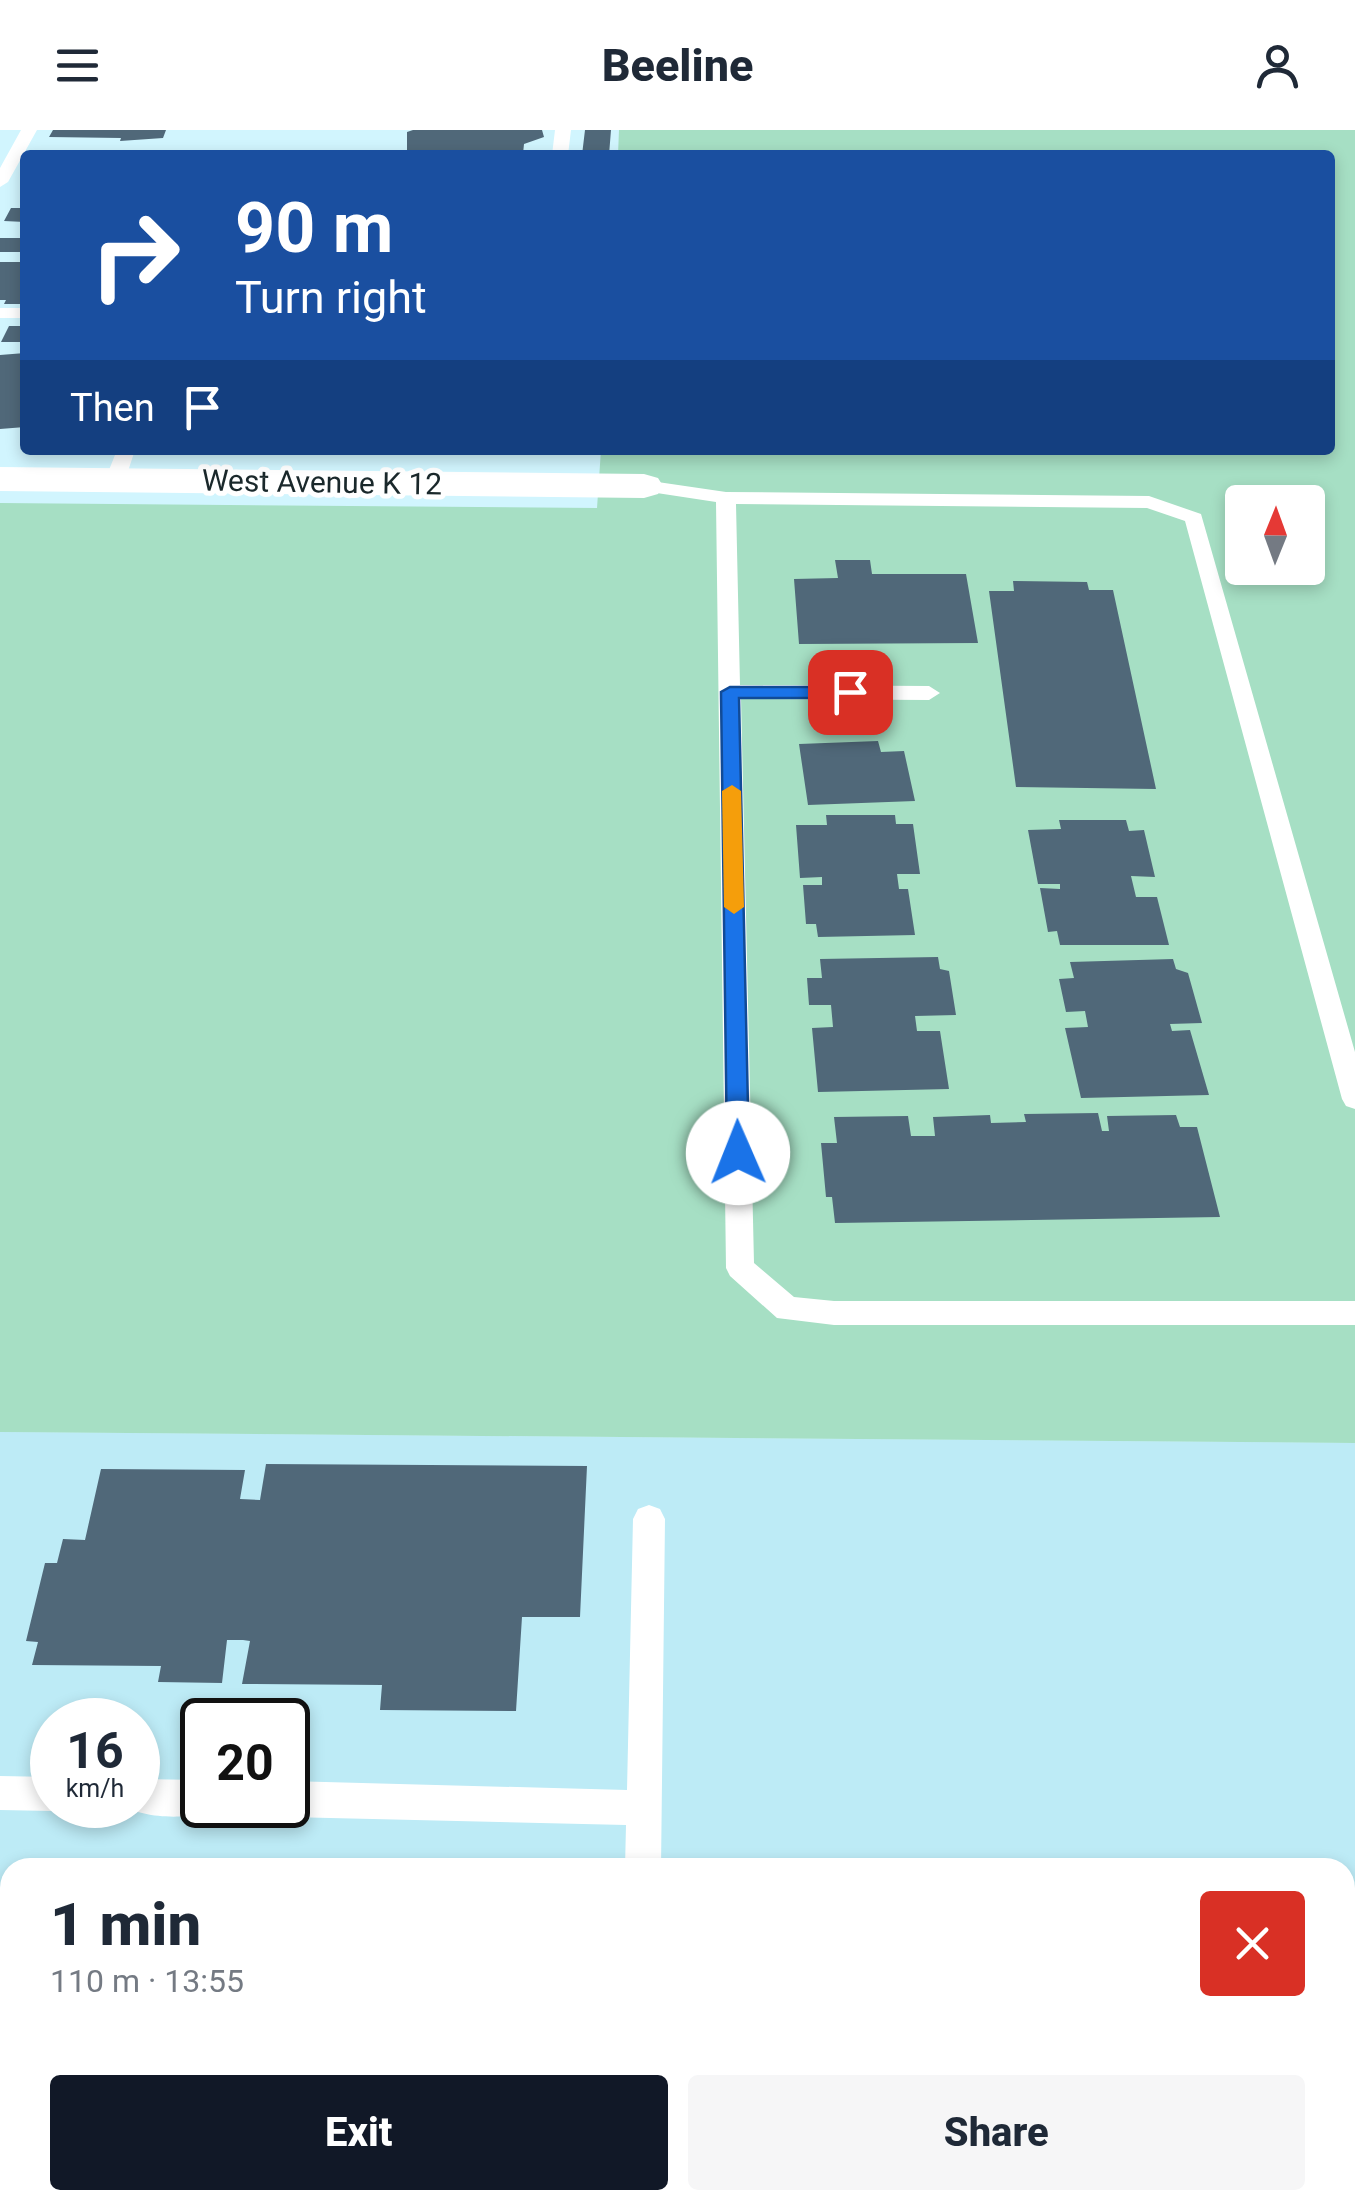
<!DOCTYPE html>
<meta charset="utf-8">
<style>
:root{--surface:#fff;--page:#f6f6f7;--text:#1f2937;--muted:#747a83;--accent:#111827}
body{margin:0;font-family:Roboto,sans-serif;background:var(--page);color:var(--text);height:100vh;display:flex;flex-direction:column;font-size:38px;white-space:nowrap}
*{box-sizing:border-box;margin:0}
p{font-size:32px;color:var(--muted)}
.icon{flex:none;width:55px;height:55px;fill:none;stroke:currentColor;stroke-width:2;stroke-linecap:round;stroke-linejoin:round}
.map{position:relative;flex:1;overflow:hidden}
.panel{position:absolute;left:0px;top:1728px;width:1355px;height:352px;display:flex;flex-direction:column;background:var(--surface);border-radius:30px 30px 0 0;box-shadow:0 5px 15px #0003}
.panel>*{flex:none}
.hud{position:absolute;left:20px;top:20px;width:1315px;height:305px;border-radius:10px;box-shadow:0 5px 15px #0003;background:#1a4fa0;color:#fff;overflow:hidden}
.needle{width:65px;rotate:1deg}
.controls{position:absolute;left:1225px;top:355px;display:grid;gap:20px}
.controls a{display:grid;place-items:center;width:100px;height:100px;border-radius:10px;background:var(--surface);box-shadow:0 5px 15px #0003;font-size:50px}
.speed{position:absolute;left:30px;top:1568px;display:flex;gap:20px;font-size:50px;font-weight:700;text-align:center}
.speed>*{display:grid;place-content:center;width:130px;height:130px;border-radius:50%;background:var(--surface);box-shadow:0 5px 15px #0003;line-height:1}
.speed small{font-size:25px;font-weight:400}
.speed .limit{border:5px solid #111;border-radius:15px;background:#fff;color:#111}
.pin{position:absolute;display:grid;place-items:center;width:85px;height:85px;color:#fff;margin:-42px;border-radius:20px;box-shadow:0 5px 15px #0006}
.me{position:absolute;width:110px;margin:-55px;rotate:359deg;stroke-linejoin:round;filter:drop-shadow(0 0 8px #0008)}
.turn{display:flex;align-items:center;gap:35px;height:210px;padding:0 50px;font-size:45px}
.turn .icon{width:130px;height:130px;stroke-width:2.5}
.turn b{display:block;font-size:70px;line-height:85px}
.then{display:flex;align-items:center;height:95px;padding:0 50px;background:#0003;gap:20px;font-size:38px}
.round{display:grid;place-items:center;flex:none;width:105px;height:105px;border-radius:10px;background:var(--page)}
.overview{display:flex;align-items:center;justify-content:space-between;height:170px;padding:0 50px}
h1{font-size:60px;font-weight:800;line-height:75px}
.primary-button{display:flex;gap:20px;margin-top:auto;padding:20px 50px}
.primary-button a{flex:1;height:115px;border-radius:10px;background:var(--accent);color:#fff;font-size:40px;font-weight:800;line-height:115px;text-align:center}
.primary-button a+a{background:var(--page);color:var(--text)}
header{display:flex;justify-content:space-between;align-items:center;height:130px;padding:0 50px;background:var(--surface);font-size:45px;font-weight:800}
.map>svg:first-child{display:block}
.built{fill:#bdebf6;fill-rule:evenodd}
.green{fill:#a6dfc4;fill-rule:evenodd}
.building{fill:#506879}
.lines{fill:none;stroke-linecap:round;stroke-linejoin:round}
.service{fill:#fff;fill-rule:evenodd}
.minor{fill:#fff;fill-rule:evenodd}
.route{fill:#1a73e8;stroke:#114b97;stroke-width:2.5}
.slow{fill:#f59e0b}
.labels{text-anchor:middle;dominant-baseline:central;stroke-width:10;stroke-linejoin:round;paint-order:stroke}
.far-street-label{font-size:30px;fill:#1a282b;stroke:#fff}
</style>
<header><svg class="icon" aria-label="menu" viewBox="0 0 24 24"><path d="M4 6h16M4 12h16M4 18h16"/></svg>Beeline<svg class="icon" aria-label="person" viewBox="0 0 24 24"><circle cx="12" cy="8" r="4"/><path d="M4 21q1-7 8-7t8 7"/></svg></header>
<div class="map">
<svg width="1355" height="2078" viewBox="0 0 1355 2078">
<rect width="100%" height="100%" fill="#d1f5fe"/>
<path class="built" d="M0,1302L1355,1313V2078H0ZM52,1590H138V1675H52ZM202,1590H288V1675H202ZM10,1738H1345V2070H10Z"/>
<path class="green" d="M619,0H1355V1313L0,1302V373L597,378L601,320H1330V25H618ZM1242,372H1308V438H1242Z"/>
<path class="building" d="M53,0H166L163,8L120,11L121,8L49,7Z
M413,0H542L544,7L524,14L523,24H407V2Z
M585,0H611L609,25H582Z
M11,78H25V92L4,91Z
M0,108H25V122H0Z
M0,132H25V174H4L6,170H0Z
M9,196H25V212H1Z
M25,223V297L0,299V225Z
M835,430H870L872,444H966L978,513L799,514L794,449L838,448Z
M1013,451L1087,452L1089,460H1113L1156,659L1016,657L989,461H1014Z
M878,611L881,622L904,621L915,671L808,675L799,614Z
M826,685H895L896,694H913L920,744H897L899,759H908L915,805L818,807L816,794H806L803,755H822V747L800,748L796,695H827Z
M1059,690H1126L1129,701L1144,700L1155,747L1131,746L1136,767H1157L1169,815H1060L1057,801L1048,802L1040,758L1060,759V754H1038L1028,700L1061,699Z
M938,827L940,839L949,841L956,885L915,886L917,901H940L949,959L818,962L812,898L833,897L831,875H809L807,848H822L820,829Z
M1173,829L1176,839L1188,843L1202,893L1170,894L1172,901L1190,900L1209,965L1081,968L1065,898L1088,897L1085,881L1066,882L1059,849L1074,848L1070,832Z
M1098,983L1102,1001H1109L1107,986L1176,985L1180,997H1197L1220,1087L835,1093L832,1067H826L821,1013H837L834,987L908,986L911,1006H935L933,987L990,985L991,993L1026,992L1024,984Z
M266,1334L587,1336L580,1487H522L516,1581L380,1580L382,1555L242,1554L250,1511L243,1510H227L222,1553L158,1552L161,1536L32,1535L38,1512L26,1511L45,1433H57L63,1409L85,1410L101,1339L245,1340L240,1369L260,1370Z
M0,1857H10V2070H107L106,2078H0Z
M1345,1907H1355V2078H685V2070H1345Z"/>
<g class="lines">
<path class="service" d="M21,0H37L8,52L0,57V38Z
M555,0H571L568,25H552Z
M0,178H25V188H0Z
M117,320H135L125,350L115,356L105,350Z
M644,350L726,362L1149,366L1201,384L1355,922V979L1346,976L1342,969L1185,391L1147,378L736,374L740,555L929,556L940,563L929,570L741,569L754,1133L794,1167L834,1171H1355V1195H834L777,1188L730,1146L726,1138L716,372L637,360V352Z
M649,1375L660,1379L665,1389L661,1738H625L626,1695L288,1687L276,1681L273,1675H288V1651L627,1660L633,1389L638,1379Z
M0,1646L52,1647V1675L64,1676L52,1681L0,1680Z
M138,1649L202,1650V1675H216C202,1692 140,1689 124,1675H138Z
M617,2070H657V2078H617Z"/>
<path class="minor" d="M0,337L644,344L658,348L663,356L658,364L644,368L0,361Z"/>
</g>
<path class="route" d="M730,557H850L859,562L850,568H739L749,1023L738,1032L727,1023L721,562Z"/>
<path class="slow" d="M732,655L741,661L744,777L734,784L724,777L722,661Z"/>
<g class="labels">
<g class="far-street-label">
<text transform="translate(322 352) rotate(1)">West Avenue K 12</text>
</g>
</g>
</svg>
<div class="controls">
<a><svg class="needle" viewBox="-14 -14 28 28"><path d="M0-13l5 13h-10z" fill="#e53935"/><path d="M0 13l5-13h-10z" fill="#747a83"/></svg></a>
</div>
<div class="speed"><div>16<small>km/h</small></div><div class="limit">20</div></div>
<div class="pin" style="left:850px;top:562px;background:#d93025"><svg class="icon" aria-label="arrive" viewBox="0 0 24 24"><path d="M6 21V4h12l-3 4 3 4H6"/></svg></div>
<svg class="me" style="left:738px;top:1023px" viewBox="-20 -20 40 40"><circle r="19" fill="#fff"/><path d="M0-13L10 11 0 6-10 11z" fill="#1a73e8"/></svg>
<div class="hud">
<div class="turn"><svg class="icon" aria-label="right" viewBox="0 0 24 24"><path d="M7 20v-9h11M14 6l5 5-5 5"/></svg><div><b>90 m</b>Turn right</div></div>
<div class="then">Then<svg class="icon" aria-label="arrive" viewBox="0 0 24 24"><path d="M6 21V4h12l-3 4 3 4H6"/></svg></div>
</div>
<section class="panel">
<div class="overview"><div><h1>1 min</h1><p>110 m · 13:55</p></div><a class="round" style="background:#d93025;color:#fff"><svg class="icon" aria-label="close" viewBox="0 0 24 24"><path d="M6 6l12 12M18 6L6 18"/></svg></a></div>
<div class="primary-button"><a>Exit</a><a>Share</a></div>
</section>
</div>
